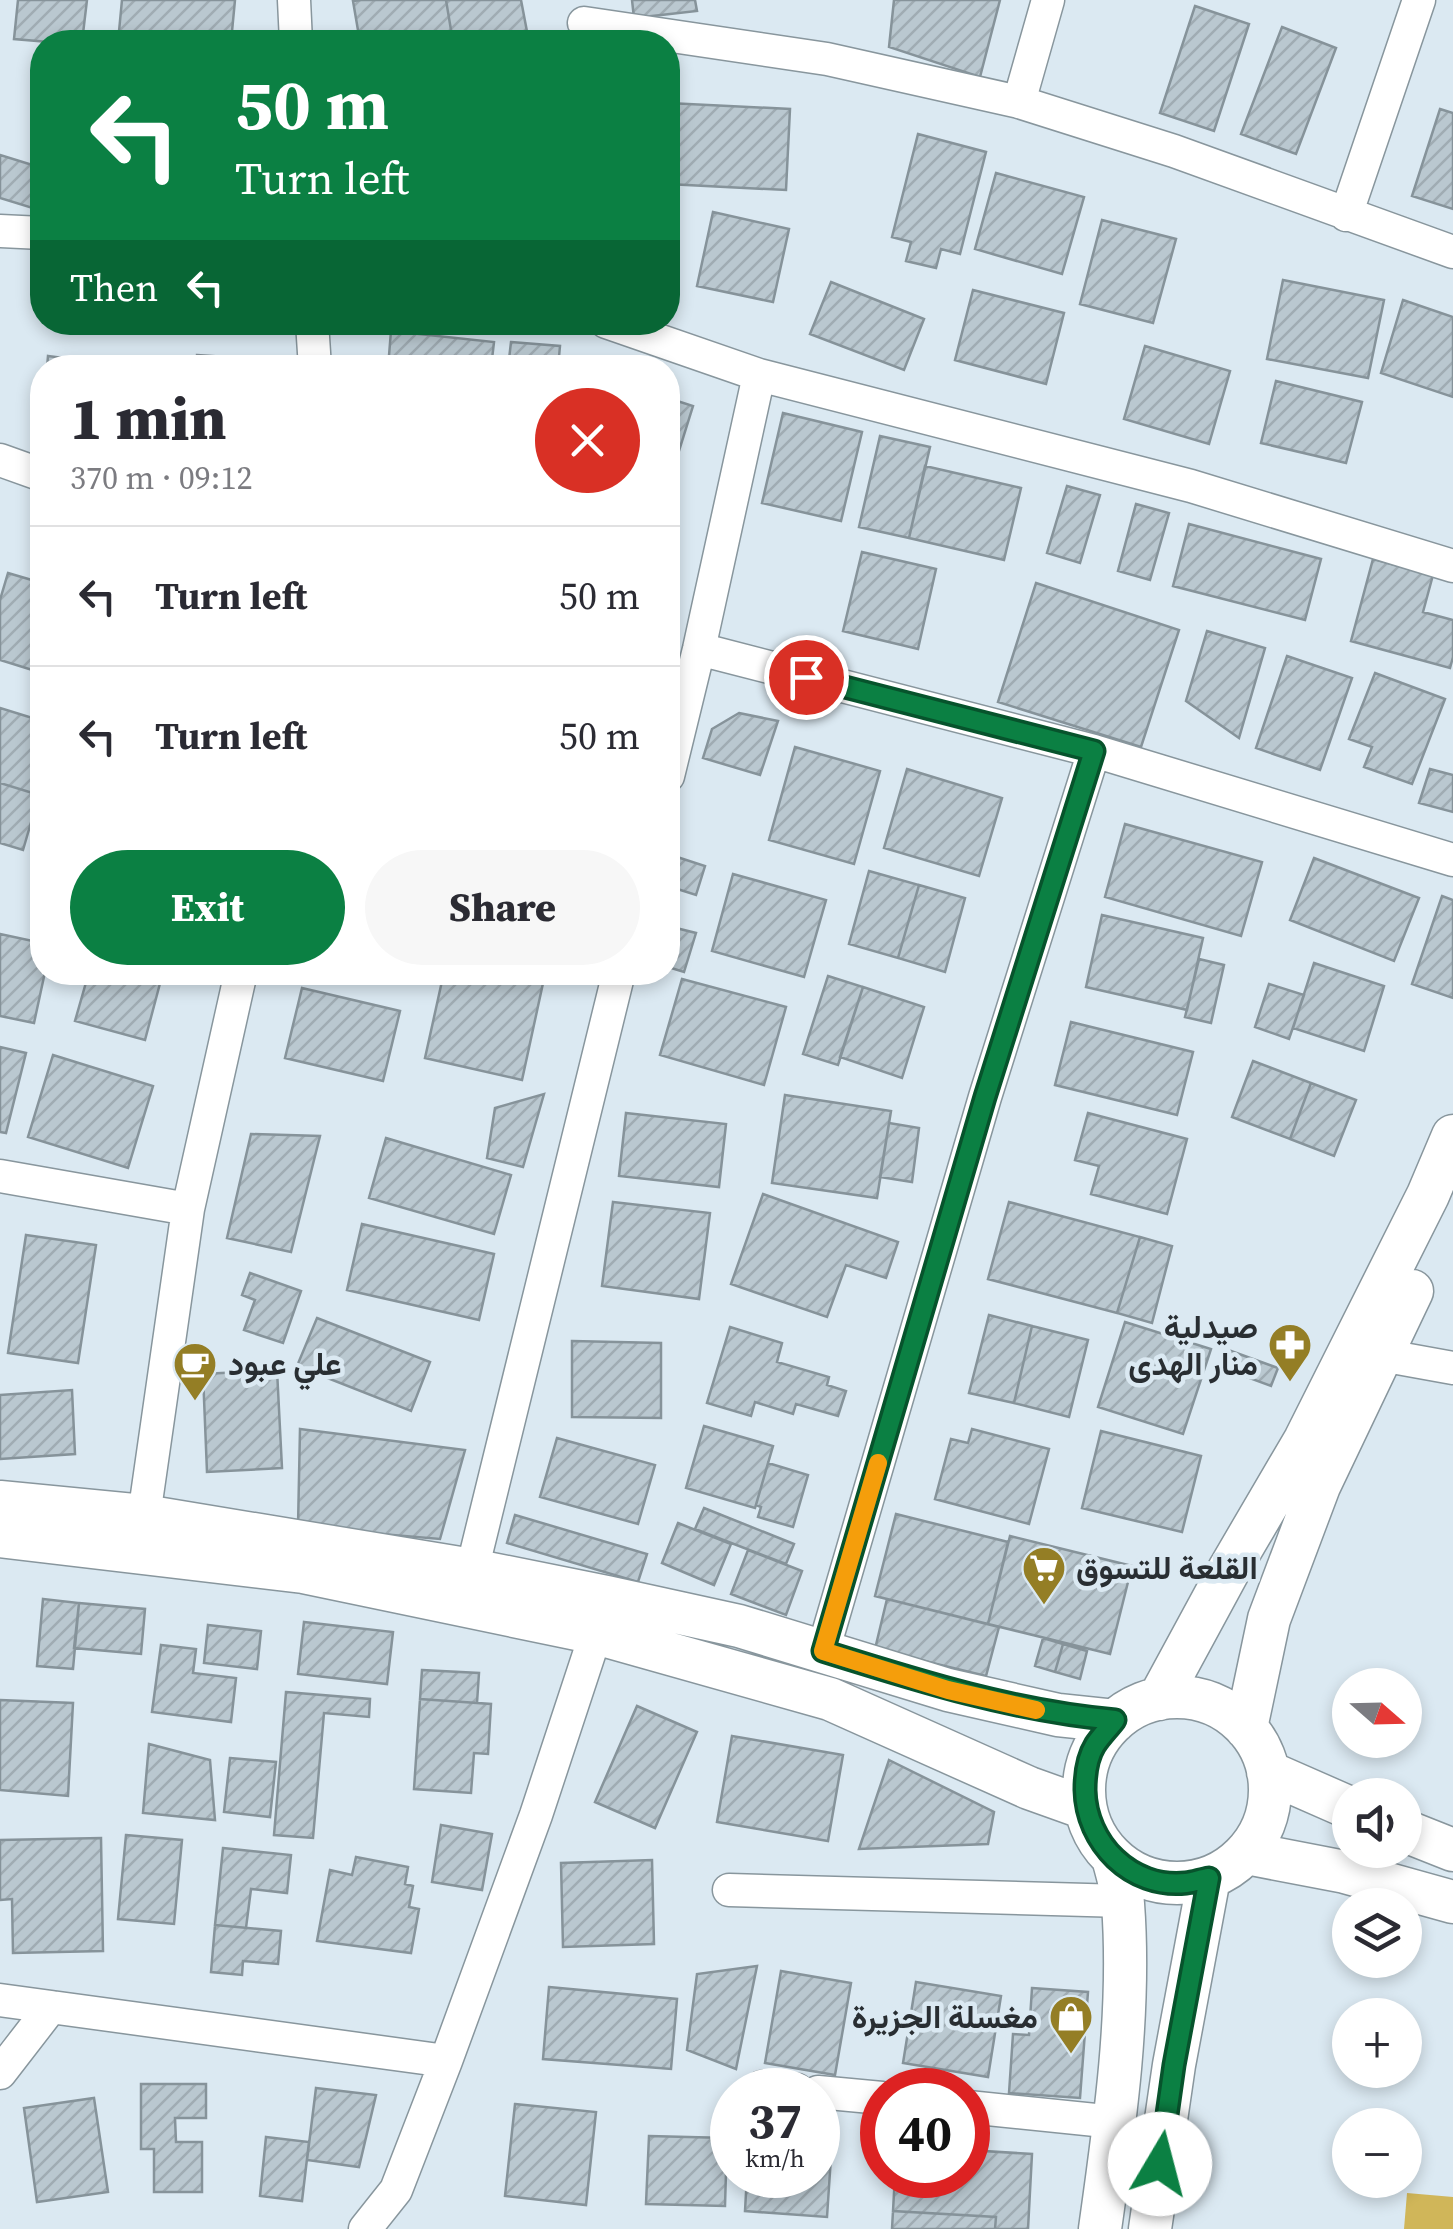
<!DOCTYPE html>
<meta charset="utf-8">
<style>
:root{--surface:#fff;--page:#f7f7f7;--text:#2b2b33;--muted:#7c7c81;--line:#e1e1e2;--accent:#0b8043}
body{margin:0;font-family:"Source Serif 4",Vazirmatn,serif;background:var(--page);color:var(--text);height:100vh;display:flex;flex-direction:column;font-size:38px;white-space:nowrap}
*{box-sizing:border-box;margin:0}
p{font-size:32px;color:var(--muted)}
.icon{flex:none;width:55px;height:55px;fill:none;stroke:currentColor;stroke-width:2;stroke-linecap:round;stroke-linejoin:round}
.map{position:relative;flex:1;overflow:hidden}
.drawer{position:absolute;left:30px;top:355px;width:650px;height:630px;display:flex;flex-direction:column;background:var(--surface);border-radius:40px;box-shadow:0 5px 15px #0003}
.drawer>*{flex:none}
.banner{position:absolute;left:30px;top:30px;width:650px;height:305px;border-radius:40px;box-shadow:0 5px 15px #0003;background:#0b8043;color:#fff;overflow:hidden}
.needle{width:65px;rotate:110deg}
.fabs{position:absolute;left:1332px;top:1668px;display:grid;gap:20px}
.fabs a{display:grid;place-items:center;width:90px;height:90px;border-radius:50%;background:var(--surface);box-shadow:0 5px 15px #0003;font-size:50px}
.speed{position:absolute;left:710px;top:2068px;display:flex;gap:20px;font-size:50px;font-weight:700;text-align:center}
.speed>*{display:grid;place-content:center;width:130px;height:130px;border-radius:50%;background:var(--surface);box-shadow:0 5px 15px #0003;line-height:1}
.speed small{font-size:25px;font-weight:400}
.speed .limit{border:15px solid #d22;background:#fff;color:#111}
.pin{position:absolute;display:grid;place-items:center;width:85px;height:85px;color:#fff;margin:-42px;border:5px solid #fff;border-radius:50%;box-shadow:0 2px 10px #0007}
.me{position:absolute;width:110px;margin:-55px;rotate:8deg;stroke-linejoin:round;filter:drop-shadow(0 0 8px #0008)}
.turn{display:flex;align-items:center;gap:35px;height:210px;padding:0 40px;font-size:45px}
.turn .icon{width:130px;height:130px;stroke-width:2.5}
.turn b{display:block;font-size:70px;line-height:85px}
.then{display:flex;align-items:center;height:95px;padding:0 40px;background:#0003;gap:20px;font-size:38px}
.round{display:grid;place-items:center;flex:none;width:105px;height:105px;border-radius:52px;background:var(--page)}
.headline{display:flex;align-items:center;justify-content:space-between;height:170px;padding:0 40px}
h1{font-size:60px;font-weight:800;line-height:75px}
.button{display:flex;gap:20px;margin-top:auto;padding:20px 40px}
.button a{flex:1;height:115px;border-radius:60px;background:var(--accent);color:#fff;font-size:40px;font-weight:800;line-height:115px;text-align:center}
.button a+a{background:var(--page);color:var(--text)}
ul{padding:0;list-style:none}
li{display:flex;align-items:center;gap:30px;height:140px;padding:0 40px;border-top:2px solid var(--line)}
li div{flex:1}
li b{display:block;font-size:38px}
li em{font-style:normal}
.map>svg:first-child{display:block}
.green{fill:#d0b659}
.building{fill:url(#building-hatch);stroke:#86939a;stroke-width:2.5}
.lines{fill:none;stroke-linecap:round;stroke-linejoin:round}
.minor-casing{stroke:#88969d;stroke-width:35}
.tertiary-casing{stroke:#88969d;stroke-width:45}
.minor{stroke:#fff;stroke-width:32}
.tertiary{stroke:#fff;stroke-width:42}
.route-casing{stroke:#07532c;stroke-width:25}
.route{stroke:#0b8043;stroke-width:18}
.slow{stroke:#f59e0b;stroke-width:18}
.labels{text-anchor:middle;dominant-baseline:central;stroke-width:9;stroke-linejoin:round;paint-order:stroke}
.poi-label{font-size:32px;font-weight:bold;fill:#292e32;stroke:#dbe9f2;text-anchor:end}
</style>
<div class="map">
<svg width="1453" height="2229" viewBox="0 0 1453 2229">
<defs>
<pattern id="building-hatch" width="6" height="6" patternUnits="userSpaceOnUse" patternTransform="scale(2.5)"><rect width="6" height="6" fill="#bac8d0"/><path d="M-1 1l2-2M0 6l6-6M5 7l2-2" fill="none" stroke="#a0acb3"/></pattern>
</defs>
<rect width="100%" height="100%" fill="#dbe9f2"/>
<path class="green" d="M1407,2193L1453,2197V2229H1404Z"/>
<path class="building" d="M18,0H87L82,42H49L14,39Z
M122,0H235L231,42H118Z
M361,0H446L453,42H360L353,1Z
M446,0H521L529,42H453Z
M632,0H695L697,11L634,18Z
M894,0H1000L980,77L889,47Z
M1195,6L1249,24L1214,131L1160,113Z
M1282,27L1336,48L1296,154L1241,134Z
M668,103L790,109L786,190L668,184Z
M1440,109L1453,113V209L1412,196Z
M918,134L986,152L960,254L941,249L936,268L906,261L911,242L892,237Z
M0,155L42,168V197L39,210L0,198Z
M996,173L1084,197L1062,274L975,249Z
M713,212L789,229L773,302L697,286Z
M1102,220L1176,239L1153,323L1080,304Z
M1283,280L1384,300L1368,378L1267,359Z
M831,282L924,319L904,370L810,334Z
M973,290L1064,313L1046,384L955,360Z
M1403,300L1453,317V397L1381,373Z
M130,322H228L227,333Z
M391,331L494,342L491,368H388Z
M511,342L560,346L558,368H508Z
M1145,346L1230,371L1209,444L1124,419Z
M197,355L225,357L224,368H196Z
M48,356L132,367V368H47Z
M1276,381L1362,402L1346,463L1261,443Z
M668,398L693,406L673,470L668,469Z
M783,413L862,432L841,521L762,503Z
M880,436L930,447L909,538L859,527Z
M925,466L1021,488L1004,560L909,538Z
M1067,486L1100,495L1080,563L1047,553Z
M1136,504L1169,513L1150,580L1118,571Z
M1189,524L1321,559L1305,620L1173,586Z
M862,552L936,569L918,649L843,631Z
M1373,559L1433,575L1423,612L1453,620V657L1450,668L1351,641Z
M8,573L42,583V673L0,660V600Z
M1036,583L1179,630L1141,747L998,702Z
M1207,631L1265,648L1239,738L1186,701Z
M1287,656L1352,678L1320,770L1256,748Z
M1375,673L1445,699L1412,784L1364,767L1372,747L1349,739Z
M0,708L42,721V785L39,795L0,783Z
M739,713L778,721L760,775L703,758L712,729Z
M795,747L880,771L854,864L769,840Z
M907,769L1002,798L979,876L884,848Z
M1430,769L1453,775V812L1419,803Z
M0,783L39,795L23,850L0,843Z
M1125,824L1262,862L1241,936L1105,897Z
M671,855L705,866L696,895L668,886V867Z
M1314,858L1419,898L1394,961L1290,920Z
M869,871L919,885L898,958L849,944Z
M733,874L826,900L804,977L712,951Z
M919,885L965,898L945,972L898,958Z
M1442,896L1453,900V998L1412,984Z
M1102,915L1203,938L1187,1010L1086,987Z
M668,926L696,933L684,972L668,967Z
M0,934L42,943V972H45L34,1023L0,1016Z
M1199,959L1224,965L1211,1023L1185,1017Z
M1314,963L1384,986L1364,1051L1293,1028Z
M89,972H163L145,1040L75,1021Z
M444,972L545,974L522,1080L425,1058Z
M828,976L863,987L838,1065L803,1054Z
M682,979L786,1007L764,1085L660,1055Z
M1269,984L1304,995L1289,1039L1255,1027Z
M863,987L924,1007L902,1078L840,1057Z
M302,988L400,1011L383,1081L285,1058Z
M1071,1022L1193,1052L1177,1115L1055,1085Z
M0,1047L26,1053L6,1133L0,1132Z
M53,1055L153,1086L128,1168L28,1137Z
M1253,1061L1311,1083L1290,1139L1232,1117Z
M1311,1083L1356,1100L1334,1156L1290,1139Z
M544,1094L523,1167L487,1158L495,1108Z
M785,1095L891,1111L877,1198L772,1183Z
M626,1113L726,1124L719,1187L619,1176Z
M1088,1113L1187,1139L1167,1214L1091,1194L1099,1166L1075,1160Z
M889,1123L919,1128L912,1182L880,1177Z
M251,1134L320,1136L291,1252L227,1238Z
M386,1138L511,1175L494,1234L369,1198Z
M763,1194L898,1242L886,1278L846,1265L827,1317L731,1284Z
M613,1202L710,1213L699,1299L602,1286Z
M1009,1202L1140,1237L1117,1313L988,1279Z
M362,1224L494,1254L479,1320L347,1290Z
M26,1235L96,1245L78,1363L8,1353Z
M1140,1237L1172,1246L1152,1323L1117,1313Z
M250,1273L301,1291L283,1343L244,1330L255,1300L242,1295Z
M989,1315L1032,1326L1014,1403L969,1393Z
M317,1318L430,1362L411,1411L297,1366Z
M1125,1322L1211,1349L1183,1434L1098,1407Z
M1032,1326L1088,1340L1069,1417L1014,1403Z
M730,1327L782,1343L777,1362L829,1377L827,1385L846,1391L838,1416L796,1404L793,1414L755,1402L751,1416L707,1403Z
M572,1341L661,1343V1418L572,1417Z
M1231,1351L1278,1368L1271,1386L1225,1369Z
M277,1370L282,1468L207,1472L203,1374Z
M72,1390L75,1454L0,1459V1395Z
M704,1426L773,1446L755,1508L686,1488Z
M300,1429L465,1450L440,1539L298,1527Z
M972,1429L1049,1449L1029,1524L935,1499L951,1439L968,1443Z
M1101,1431L1201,1456L1182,1532L1082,1508Z
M557,1438L655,1465L638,1524L540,1497Z
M768,1463L808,1475L793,1527L758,1517L761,1507L756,1505Z
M704,1508L794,1544L786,1564L695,1529Z
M896,1514L1008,1542L988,1624L875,1596Z
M515,1515L647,1554L638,1582L507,1543Z
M678,1523L731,1544L714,1585L662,1563Z
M1010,1536L1132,1566L1110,1654L988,1624Z
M748,1550L802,1571L786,1615L731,1594Z
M43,1599L79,1603L73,1669L37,1666Z
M887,1599L999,1627L986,1676L875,1649Z
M79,1603L145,1609L141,1654L74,1648Z
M304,1622L393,1632L387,1684L298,1674Z
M208,1625L261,1631L257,1669L204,1663Z
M1043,1638L1063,1644L1055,1672L1035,1666Z
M1063,1644L1087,1651L1080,1679L1055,1672Z
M161,1645L196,1649L193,1673L236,1678L231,1722L152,1712Z
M422,1670L479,1673L477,1703L420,1699Z
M286,1692L370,1699L369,1717L324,1713L313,1838L274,1835Z
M420,1699L491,1704L488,1754L474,1753L471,1793L414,1789Z
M0,1700L73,1703L68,1796L0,1790Z
M637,1706L697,1732L655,1828L595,1802Z
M732,1736L843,1755L828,1841L717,1822Z
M149,1744L210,1760L215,1820L143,1813Z
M230,1758L276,1762L270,1817L224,1812Z
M889,1760L994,1812L988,1844L859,1849Z
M441,1825L492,1834L482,1890L432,1882Z
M126,1835L182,1840L174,1924L118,1919Z
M101,1838L103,1951L13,1953L12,1899L0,1900V1840Z
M223,1848L291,1855L287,1893L251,1889L246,1928L215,1925Z
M356,1857L408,1867L405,1884L413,1886L409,1907L419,1909L411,1953L317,1941L330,1870L352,1875Z
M652,1860L654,1944L563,1947L561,1863Z
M215,1925L281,1931L278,1964L243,1961L242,1975L211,1972Z
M757,1966L736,2069L687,2050L697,1974Z
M781,1971L851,1983L835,2075L765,2063Z
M916,1982L1001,1996L988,2077L903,2063Z
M549,1987L677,1999L671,2069L543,2059Z
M1032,1988L1088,1992L1080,2098L1009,2093L1013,2034L1029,2035Z
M141,2084H206V2118H175L176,2142H202V2192H154V2149H141Z
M316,2088L376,2095L359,2167L307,2160Z
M94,2098L108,2192L37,2202L24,2108Z
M515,2104L596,2112L586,2205L505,2196Z
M649,2136L727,2138L725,2206L646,2204Z
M266,2137L309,2142L302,2201L260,2196Z
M818,2141L832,2142L827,2217L745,2211L747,2175H818Z
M968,2150L1032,2154L1028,2229H995L996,2217L893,2211L895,2175H968Z
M893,2211L996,2217L995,2229H892Z"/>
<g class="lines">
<defs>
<path id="minor" d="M294,0L296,42
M584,23L827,59L1019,102L1174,151L1453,252
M1019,102L1048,0
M1346,215L1419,0
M0,231L42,233
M312,322L315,368
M606,322L759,375L1191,486L1453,566
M0,460L42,475
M699,649L1094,751L1453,860
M668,776L699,649L759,375
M0,1176L188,1209
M1381,1355L1453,1368
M144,1516L188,1209L241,972
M472,1570L619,972
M823,1651L985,1097L1094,751
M729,1890L1123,1901
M0,2000L446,2061
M0,2073L51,2007
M762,2087L797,2090
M818,2092L882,2098
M968,2107L1115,2122
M365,2229L396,2190L446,2061L536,1815L596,1633"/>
<path id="tertiary" d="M0,1502L144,1516L472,1570L607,1597L739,1626L948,1690L1058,1715L1115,1721
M0,1536L303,1572L596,1633L830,1699L1029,1788L1085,1808
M1084 1790a93 93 0 1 1 186 0a93 93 0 1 1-186 0Z
M1159,1699L1230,1568L1305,1440L1428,1195L1453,1136
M1246,1728L1269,1619L1319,1486L1412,1291
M1268,1772L1350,1808
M1405,1831L1453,1850
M1246,1853L1345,1872L1453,1902
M1100,2229C1115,2123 1131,2011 1123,1904C1122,1889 1117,1873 1113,1858
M1150,2229L1174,2065L1209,1878"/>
</defs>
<use href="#minor" class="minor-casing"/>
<use href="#tertiary" class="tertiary-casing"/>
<use href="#minor" class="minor"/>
<use href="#tertiary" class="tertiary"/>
</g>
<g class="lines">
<defs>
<path id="route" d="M806,677L1094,751L985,1097L823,1651C919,1681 1014,1711 1115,1720C1109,1728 1101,1736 1095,1745C1087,1758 1085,1775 1085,1790C1086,1843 1131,1889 1186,1883C1194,1882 1202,1879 1209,1878L1174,2065L1160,2164"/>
</defs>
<use href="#route" class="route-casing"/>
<use href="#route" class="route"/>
<path class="slow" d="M878,1463L823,1651L948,1690L1036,1710"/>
</g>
<defs>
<symbol id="pharmacy-pin" viewBox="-11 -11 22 30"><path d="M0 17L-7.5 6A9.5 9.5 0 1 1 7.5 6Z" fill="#947e25" stroke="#dbe9f2"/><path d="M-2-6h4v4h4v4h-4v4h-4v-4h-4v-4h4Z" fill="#fff"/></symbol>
<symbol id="cafe-pin" viewBox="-11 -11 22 30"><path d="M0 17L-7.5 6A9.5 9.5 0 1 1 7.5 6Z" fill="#947e25" stroke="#dbe9f2"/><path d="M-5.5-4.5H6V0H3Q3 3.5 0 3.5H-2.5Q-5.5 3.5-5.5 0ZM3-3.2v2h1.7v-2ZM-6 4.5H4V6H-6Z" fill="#fff"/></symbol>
<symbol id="supermarket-pin" viewBox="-11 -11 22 30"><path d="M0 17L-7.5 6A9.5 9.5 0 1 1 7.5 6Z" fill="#947e25" stroke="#dbe9f2"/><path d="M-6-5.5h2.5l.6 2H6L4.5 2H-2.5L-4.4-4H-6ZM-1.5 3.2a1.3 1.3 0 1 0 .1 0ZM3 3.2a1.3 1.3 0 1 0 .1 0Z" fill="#fff"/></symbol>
<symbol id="shop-pin" viewBox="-11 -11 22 30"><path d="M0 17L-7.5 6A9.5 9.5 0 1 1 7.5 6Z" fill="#947e25" stroke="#dbe9f2"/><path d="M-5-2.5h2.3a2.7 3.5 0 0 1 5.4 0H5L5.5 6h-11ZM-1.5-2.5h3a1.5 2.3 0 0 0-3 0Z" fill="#fff"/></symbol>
</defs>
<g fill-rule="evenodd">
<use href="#pharmacy-pin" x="1265" y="1320" width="50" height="68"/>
<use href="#cafe-pin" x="170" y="1339" width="50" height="68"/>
<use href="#supermarket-pin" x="1019" y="1543" width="50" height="68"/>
<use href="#shop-pin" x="1046" y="1992" width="50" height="68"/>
</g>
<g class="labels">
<g class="poi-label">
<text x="1258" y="1327">صيدلية<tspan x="1258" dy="37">منار الهدى</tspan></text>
<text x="228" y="1364" text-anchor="start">علي عبود</text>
<text x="1076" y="1568" text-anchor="start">القلعة للتسوق</text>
<text x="1038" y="2017">مغسلة الجزيرة</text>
</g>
</g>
</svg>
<div class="fabs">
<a><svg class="needle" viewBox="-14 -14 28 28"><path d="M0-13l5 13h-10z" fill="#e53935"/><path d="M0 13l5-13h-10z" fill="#7c7c81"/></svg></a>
<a><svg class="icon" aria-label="sound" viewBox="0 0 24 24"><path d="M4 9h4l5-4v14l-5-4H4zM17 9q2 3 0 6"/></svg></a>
<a><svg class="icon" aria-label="layers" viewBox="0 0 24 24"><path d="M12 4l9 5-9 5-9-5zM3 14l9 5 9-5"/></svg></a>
<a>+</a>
<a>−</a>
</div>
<div class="speed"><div>37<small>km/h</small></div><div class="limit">40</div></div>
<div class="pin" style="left:806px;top:677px;background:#d93025"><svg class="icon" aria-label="arrive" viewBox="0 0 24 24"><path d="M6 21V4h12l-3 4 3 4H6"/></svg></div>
<svg class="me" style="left:1160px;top:2164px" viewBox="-20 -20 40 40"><circle r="19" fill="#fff"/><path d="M0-13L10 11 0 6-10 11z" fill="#0b8043"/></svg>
<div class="banner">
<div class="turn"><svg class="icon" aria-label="left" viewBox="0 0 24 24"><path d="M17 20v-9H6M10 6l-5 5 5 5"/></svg><div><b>50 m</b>Turn left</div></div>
<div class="then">Then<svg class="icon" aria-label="left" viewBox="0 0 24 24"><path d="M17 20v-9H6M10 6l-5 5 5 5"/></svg></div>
</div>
<section class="drawer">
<div class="headline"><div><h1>1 min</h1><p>370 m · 09:12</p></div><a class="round" style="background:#d93025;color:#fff"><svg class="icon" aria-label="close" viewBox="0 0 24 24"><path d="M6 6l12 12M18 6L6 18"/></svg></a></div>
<ul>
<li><svg class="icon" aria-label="left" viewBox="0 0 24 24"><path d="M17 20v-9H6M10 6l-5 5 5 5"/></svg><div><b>Turn left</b></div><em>50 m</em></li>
<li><svg class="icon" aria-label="left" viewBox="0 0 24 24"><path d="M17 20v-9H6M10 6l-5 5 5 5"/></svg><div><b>Turn left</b></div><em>50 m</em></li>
</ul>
<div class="button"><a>Exit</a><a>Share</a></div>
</section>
</div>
